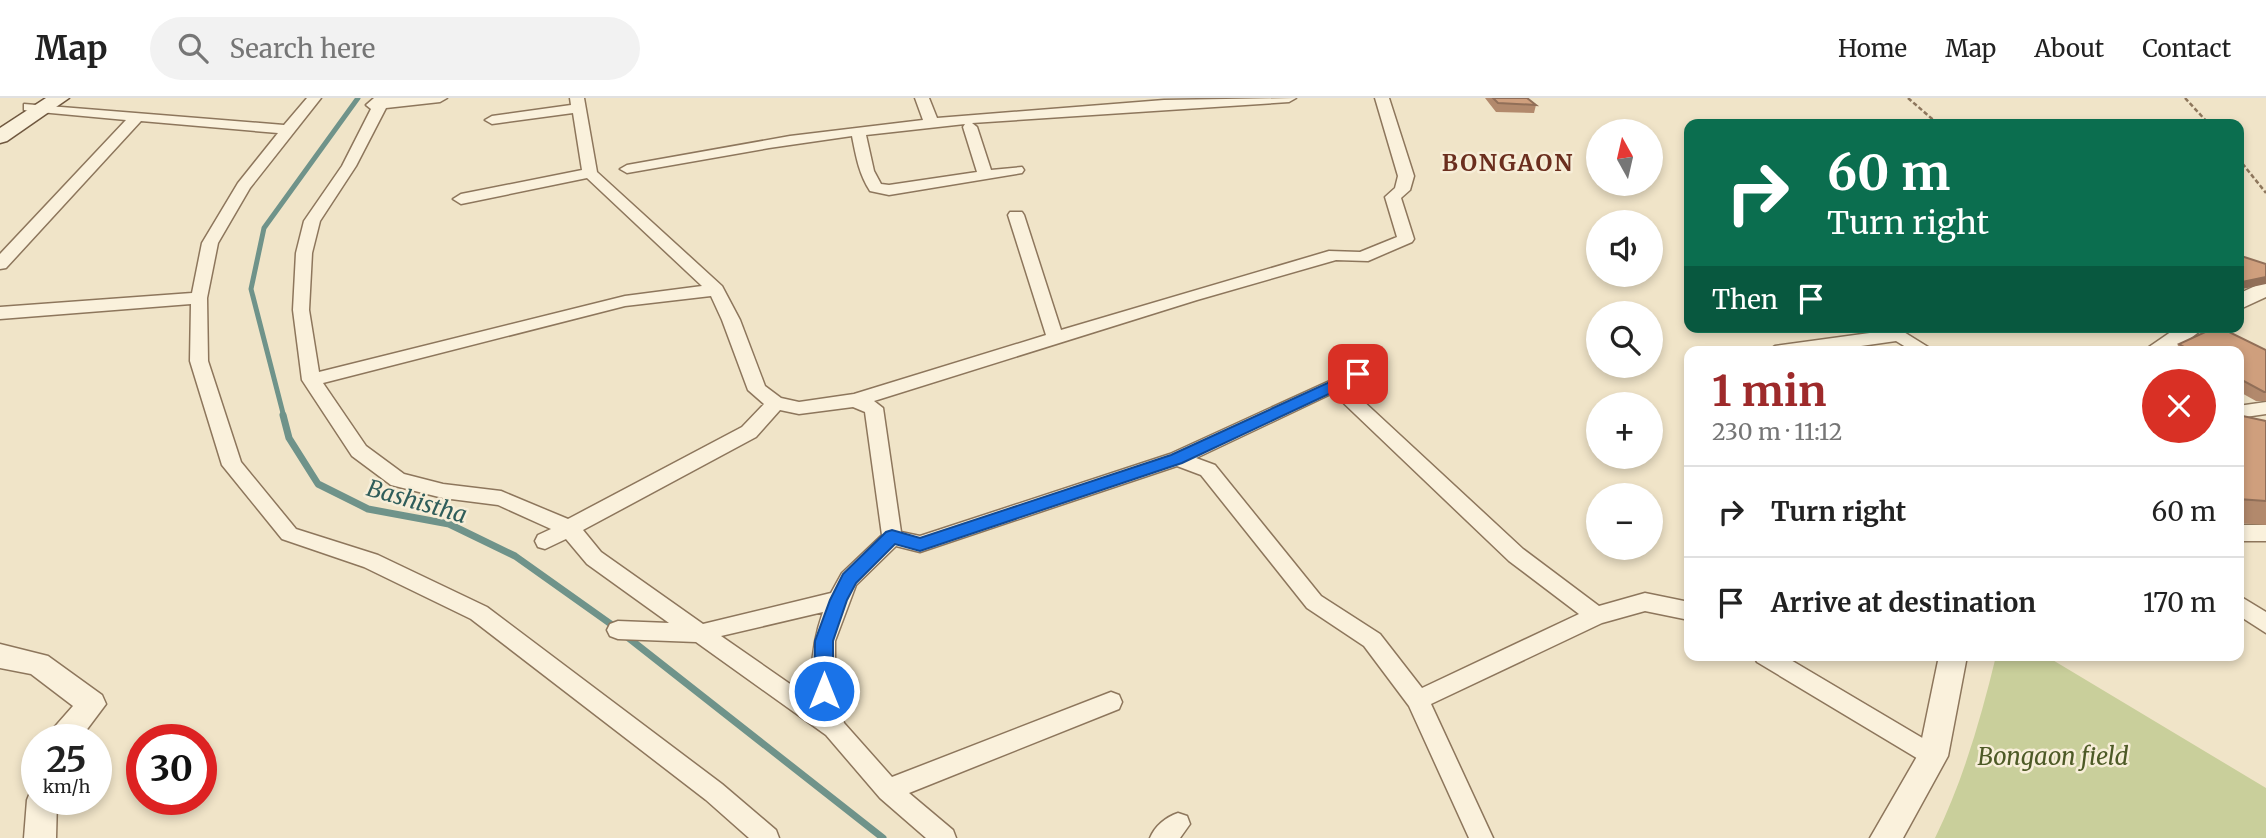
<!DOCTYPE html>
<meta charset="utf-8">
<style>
:root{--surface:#fff;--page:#f2f2f2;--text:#222;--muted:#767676;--line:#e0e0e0;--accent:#9e2a2b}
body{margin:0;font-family:Merriweather,serif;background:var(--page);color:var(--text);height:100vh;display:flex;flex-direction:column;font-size:26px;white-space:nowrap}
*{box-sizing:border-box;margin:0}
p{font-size:23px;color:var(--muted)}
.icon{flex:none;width:38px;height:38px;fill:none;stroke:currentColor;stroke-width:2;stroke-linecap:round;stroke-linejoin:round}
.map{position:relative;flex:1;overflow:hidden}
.drawer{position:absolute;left:1684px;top:248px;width:560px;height:315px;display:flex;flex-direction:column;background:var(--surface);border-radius:14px;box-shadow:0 4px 10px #0003}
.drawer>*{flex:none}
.top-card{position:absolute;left:1684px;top:21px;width:560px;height:214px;border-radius:14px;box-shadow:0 4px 10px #0003;background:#0b6e4f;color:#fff;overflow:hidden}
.needle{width:46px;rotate:352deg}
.tools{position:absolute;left:1586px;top:21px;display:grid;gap:14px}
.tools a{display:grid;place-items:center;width:77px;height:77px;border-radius:50%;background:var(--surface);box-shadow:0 4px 10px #0003;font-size:35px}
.speed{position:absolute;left:21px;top:626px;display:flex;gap:14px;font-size:35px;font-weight:700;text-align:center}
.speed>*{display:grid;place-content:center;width:91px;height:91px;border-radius:50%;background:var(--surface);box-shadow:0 4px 10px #0003;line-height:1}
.speed small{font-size:18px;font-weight:400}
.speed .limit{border:10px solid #d22;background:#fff;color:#111}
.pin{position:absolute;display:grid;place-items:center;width:60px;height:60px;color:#fff;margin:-30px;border-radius:14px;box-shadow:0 4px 10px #0006}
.me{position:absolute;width:77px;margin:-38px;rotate:0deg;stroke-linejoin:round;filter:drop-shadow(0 0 5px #0008)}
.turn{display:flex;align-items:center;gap:24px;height:147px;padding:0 28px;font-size:32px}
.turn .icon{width:91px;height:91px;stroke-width:2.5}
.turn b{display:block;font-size:49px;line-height:60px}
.then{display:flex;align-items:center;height:66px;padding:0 28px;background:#0003;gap:14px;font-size:26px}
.round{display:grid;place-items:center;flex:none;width:74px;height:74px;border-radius:37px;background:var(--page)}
.summary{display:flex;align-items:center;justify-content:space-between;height:119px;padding:0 28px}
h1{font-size:42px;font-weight:700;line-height:52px;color:var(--accent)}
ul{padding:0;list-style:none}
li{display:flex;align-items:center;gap:21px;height:91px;padding:0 28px;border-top:2px solid var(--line)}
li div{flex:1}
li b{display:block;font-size:26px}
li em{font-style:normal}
header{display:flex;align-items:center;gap:42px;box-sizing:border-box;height:98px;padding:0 35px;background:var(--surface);border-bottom:2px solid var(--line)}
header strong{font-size:33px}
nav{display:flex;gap:38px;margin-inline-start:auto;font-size:24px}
.search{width:490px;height:63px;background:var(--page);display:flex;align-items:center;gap:18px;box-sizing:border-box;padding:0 24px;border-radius:38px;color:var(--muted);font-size:26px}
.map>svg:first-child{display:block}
.green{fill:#c9cf9b}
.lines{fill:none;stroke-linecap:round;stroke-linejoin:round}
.stream-far1{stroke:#6f938a;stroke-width:5}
.stream{stroke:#6f938a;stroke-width:7}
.minor-casing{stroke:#8d765c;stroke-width:3}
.tertiary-casing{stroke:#8d765c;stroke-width:3}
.secondary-casing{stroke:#6f573f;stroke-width:3}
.path{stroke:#8d765c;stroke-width:2.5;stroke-dasharray:4.5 2.5;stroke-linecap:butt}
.minor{fill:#faf1dc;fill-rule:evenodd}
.tertiary{fill:#faf1dc;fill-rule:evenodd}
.secondary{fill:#faf1dc;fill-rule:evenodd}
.wall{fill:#b2896c}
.shaded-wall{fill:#916f58}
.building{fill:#cf9f7d;stroke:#916f58;stroke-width:2}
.route{fill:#1a73e8;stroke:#114b97;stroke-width:2}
.labels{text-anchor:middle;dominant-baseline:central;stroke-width:5;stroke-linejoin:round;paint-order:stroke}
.far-district-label{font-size:23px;font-weight:bold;letter-spacing:2px;fill:#6b2e1e;stroke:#f7eed8}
.water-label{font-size:23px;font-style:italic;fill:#2f5d5a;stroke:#f7eed8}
.near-park-label{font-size:24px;font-style:italic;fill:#4d5a26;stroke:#f7eed8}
</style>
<header>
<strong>Map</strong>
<div class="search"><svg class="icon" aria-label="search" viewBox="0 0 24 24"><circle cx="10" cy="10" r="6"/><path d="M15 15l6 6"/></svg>Search here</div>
<nav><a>Home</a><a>Map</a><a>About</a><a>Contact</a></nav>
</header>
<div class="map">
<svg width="2266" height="740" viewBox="0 0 2266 740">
<rect width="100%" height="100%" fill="#f0e4c8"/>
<path class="green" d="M1996,558H2046L2266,690V740H1935C1963,683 1981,620 1996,558Z"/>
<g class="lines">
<path class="stream-far1" d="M284,319L251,191L264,130L358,0"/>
<path class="stream" d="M283,317L289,340L318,386L368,411L449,426L515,458L615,529
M626,538L883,740"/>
<defs>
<path id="minor" d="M307,0H321L250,90L218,145L207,200L208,263L241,364L296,431L378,457L487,509L722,686L776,732L779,740H749L706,702L471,521L364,469L282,441L222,367L190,263L191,206L0,221V209L192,195L202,145L238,85L278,35L141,23L6,170L0,171V156L126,22L29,13L24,12V6L284,27Z
M374,0H447L440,4L386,10L356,68L320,123L312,155L309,212L319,274L625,198L702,188L587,80L461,106L453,101L461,96L582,72L573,15L492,26L485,22L492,18L571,7L570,0H584L597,74L722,188L740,222L765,288L781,300L799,304L854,296L1046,237L1008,117L1010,114H1022L1024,117L1061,232L1329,153L1360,154L1397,139L1385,99L1395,90L1398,78L1375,0H1389L1414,78L1410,92L1401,100L1414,141L1412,144L1368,163L1336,162L1197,202L874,303L883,310L901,434L920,438L1170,356L1358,270L1367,276L1364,280L1347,288L1523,451L1599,508L1645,495L1689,504V522L1645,513L1602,525L1431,606L1493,740H1469L1409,608L1364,548L1307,510L1201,377L1177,368L920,454L896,448L856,487L835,543V593L844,625L892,679L1111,594L1119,597L1122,604L1119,611L909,695L953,732L956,740H926L880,700L826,637L696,544L618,541L610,538L607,532L610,526L618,523L669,525L587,466L566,441L545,451L538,449L535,443L538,437L551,431L498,407L443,400L391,387L352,358L302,282L293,212L296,155L304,123L342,68L371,11L366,7ZM711,198L722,222L748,292L764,306L742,329L568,421L501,393L443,386L404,376L366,348L323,285L625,208ZM1333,295L1509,463L1579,516L1422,590L1380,536L1321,498L1215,367L1196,360ZM853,309L865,314L882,437L842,475L831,495L703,526L601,454L583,432L756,339L780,312L799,316ZM823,514C813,543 808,574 816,604L721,538Z
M915,0H929L937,20L1164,2L1296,0L1289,4L972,25L977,29L991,72L1022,69L1024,72L1022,75L889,97L870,93C859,76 856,58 852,38L769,50L627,75L620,71L627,67L790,38L923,22ZM965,26L963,29L977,74L889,87L881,86L874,73L866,37Z
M1899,231L1936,254H1914L1896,243L1819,254H1766L1775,248Z
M2266,304V316L2238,320V308Z
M2238,427H2266V443H2238Z
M2238,497L2266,514V535L2238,517Z
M1754,558H1784L1941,651L1945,658L1941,665L1933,668L1925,665L1757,564Z
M1178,715L1187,718L1190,726L1180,740H1150C1155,728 1166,719 1178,715Z"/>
<path id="tertiary" d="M2266,183V199L2238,212V196Z
M2178,229H2205L2173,254H2146L2149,249Z
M0,546L48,558L102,597L106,606L79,642H46L51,633L73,608L31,576L0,570Z
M1939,558H1967L1948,658L1903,740H1870L1919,655Z
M37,690V702H57L56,740H24L27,702L31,692Z"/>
<path id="secondary" d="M46,0H69L7,43L0,45V30Z"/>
</defs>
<use href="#minor" class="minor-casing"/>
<use href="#tertiary" class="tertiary-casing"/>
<use href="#secondary" class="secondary-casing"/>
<path class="path" d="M1908,0L1938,26
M2185,0L2209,26
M2238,60L2266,95"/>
<use href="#minor" class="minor"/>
<use href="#tertiary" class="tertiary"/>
<use href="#secondary" class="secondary"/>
</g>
<path class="wall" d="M1485,0H1527L1536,7L1534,15L1496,14Z
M2179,246L2266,252V303H2256L2238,293V254H2173Z
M2238,317L2266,323V427L2238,425Z"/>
<path class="shaded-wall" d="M2266,179V186L2238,192V188L2242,184Z"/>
<path class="building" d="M1493,0H1527L1536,7L1498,5Z
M2238,157L2266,166V179L2242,184L2238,183Z
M2216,229H2219L2266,252V294H2264L2238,280V254H2193L2179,246Z
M2238,317L2266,323V403L2238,401Z"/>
<path class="route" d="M1358,271L1363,273L1365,276L1363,280L1182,365L920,453L895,446L856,485L847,502L833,543V593L830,598L824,600L817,598L814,593L815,543L830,502L843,476L886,434L892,432L920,440L1171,357Z"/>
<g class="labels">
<g class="far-district-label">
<text x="1508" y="64">BONGAON</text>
</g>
<g class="water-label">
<text transform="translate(417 403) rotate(16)">Bashistha</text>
</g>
<g class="near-park-label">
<text x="2053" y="658">Bongaon field</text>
</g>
</g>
</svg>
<div class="tools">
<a><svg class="needle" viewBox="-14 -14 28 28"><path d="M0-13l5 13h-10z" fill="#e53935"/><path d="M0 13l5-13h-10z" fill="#767676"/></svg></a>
<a><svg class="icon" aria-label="sound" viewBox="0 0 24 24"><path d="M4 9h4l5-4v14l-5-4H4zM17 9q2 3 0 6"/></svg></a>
<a><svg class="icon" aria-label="search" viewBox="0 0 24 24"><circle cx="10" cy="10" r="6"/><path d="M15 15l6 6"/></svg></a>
<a>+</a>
<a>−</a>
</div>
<div class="speed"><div>25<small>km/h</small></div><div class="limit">30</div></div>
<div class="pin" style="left:1358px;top:276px;background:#d93025"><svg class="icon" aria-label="arrive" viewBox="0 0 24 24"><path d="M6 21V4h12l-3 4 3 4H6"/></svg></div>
<svg class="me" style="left:824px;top:593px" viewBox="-20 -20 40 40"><circle r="17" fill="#1a73e8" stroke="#fff" stroke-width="3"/><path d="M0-11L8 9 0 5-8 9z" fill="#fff"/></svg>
<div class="top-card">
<div class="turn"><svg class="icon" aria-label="right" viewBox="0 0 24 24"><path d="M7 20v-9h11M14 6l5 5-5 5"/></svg><div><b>60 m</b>Turn right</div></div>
<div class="then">Then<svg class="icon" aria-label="arrive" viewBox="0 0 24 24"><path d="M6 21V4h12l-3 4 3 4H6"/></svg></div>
</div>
<section class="drawer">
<div class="summary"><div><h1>1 min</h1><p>230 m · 11:12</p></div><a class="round" style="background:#d93025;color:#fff"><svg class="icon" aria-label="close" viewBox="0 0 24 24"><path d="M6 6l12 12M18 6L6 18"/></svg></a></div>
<ul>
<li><svg class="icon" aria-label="right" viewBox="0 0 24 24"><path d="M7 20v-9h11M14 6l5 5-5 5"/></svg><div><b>Turn right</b></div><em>60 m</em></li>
<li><svg class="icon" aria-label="arrive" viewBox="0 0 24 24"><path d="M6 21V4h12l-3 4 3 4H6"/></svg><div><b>Arrive at destination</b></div><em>170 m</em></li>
</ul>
</section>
</div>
